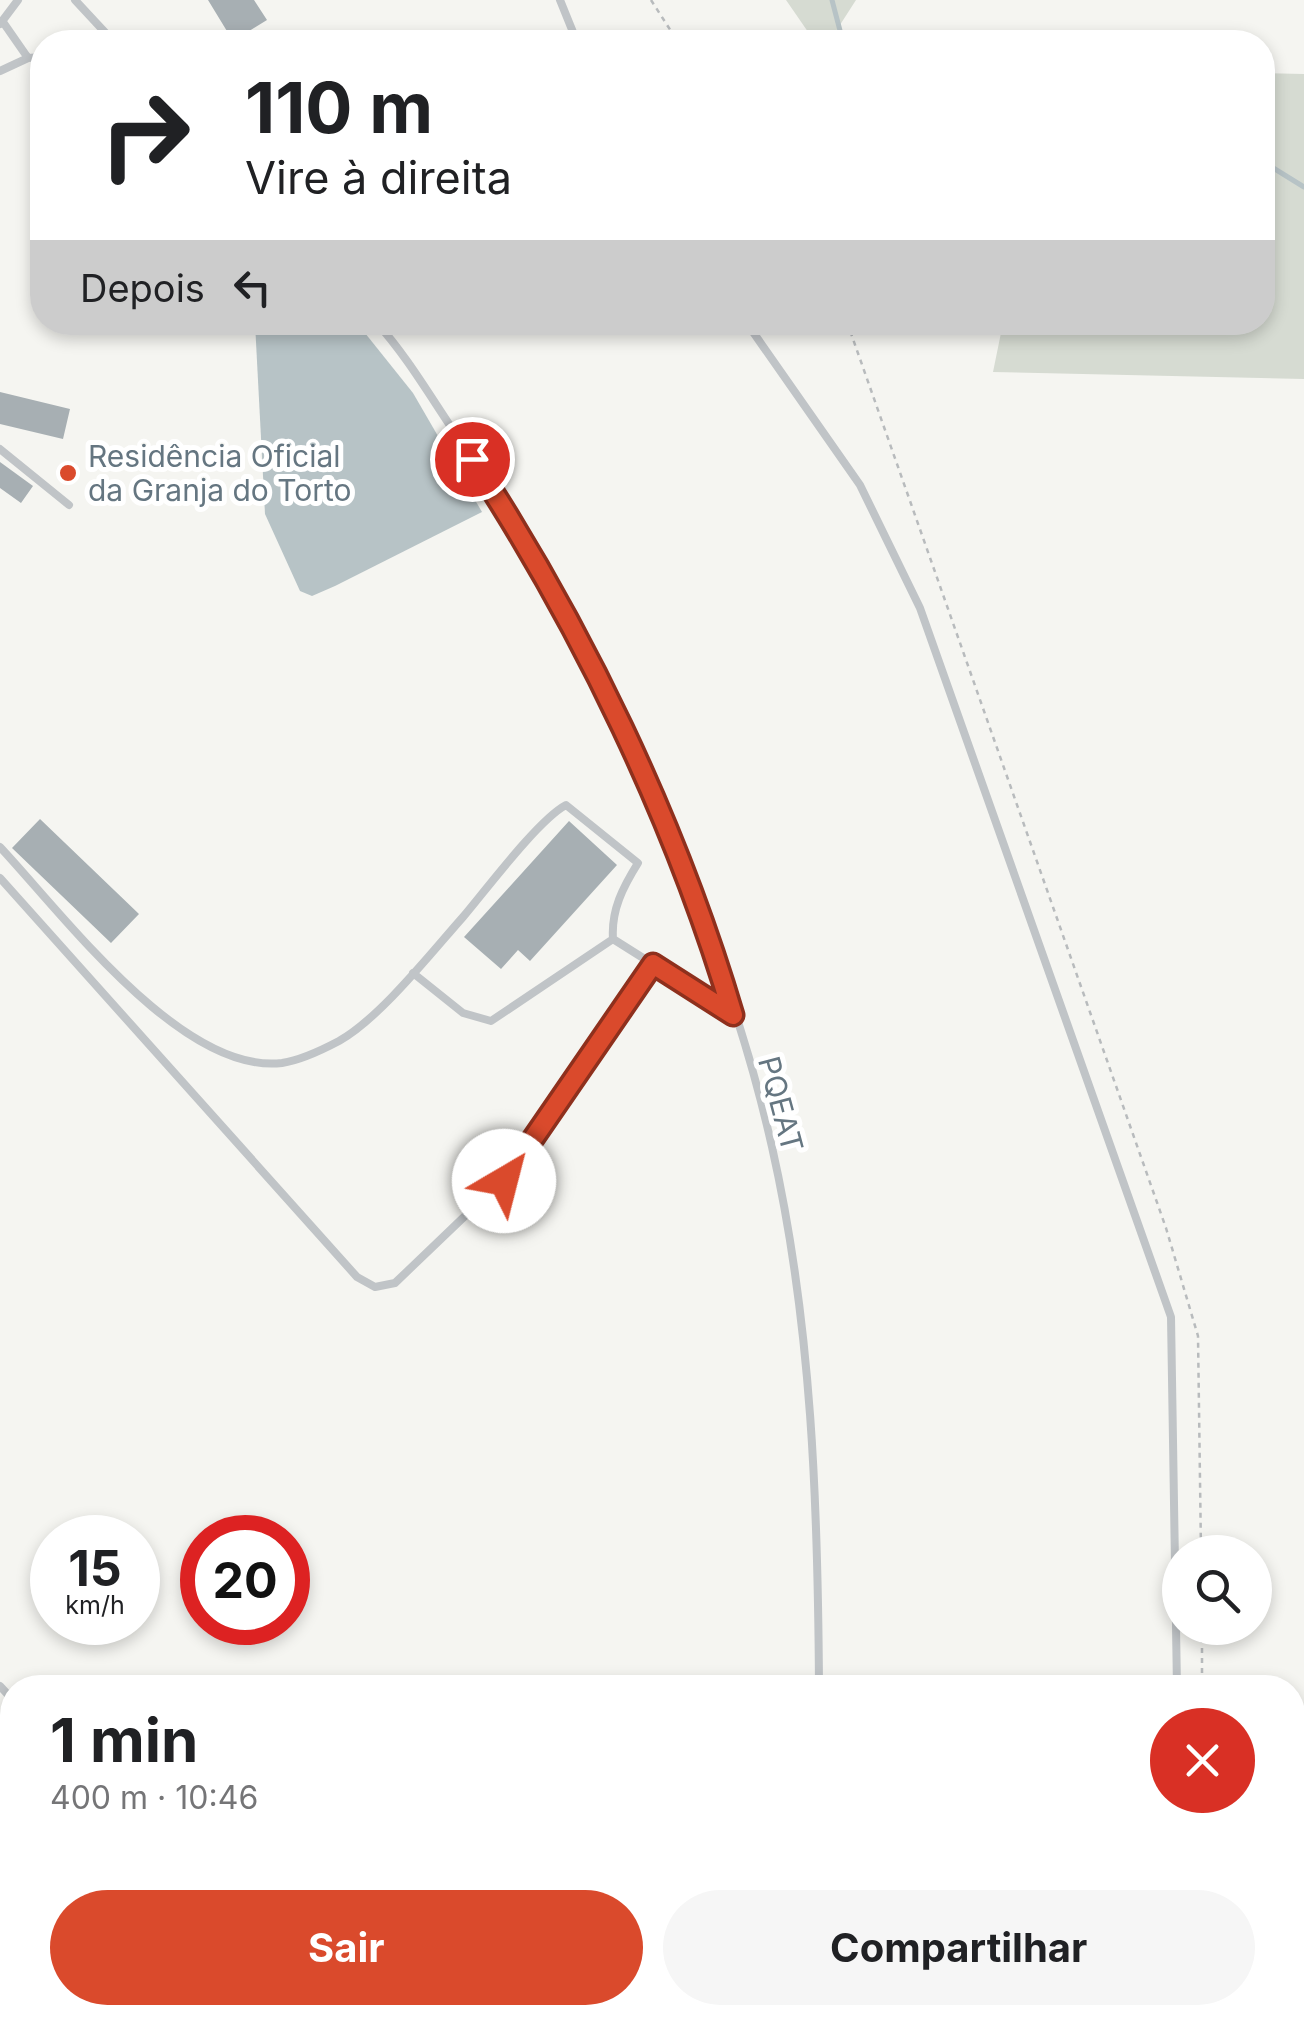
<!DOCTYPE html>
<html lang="pt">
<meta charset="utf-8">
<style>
:root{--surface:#fff;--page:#f6f6f6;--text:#202124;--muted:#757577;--accent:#da4a2c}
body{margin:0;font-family:Inter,sans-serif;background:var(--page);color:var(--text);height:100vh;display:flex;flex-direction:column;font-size:38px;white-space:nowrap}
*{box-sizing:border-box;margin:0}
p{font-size:32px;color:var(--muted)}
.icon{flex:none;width:55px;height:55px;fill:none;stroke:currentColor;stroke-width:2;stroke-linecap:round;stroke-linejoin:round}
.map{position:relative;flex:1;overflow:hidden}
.drawer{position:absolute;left:0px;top:1675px;width:1305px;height:350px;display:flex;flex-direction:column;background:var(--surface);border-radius:40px 40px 0 0;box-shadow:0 5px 15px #0003}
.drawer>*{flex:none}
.hud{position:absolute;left:30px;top:30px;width:1245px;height:305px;border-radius:40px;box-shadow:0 5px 15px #0003;background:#fff;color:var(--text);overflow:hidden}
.controls{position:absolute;left:1162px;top:1535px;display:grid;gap:20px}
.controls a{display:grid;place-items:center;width:110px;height:110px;border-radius:50%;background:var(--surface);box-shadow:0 5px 15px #0003;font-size:50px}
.speed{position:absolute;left:30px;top:1515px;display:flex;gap:20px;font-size:50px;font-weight:700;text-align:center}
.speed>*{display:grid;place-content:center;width:130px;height:130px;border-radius:50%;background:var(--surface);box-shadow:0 5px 15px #0003;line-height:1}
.speed small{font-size:25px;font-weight:400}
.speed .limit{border:15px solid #d22;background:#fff;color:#111}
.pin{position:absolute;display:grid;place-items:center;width:85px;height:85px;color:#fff;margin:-42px;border:5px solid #fff;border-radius:50%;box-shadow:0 2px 10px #0007}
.me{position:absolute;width:110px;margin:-55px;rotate:37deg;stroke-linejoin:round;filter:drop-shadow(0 0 8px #0008)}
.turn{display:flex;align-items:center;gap:35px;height:210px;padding:0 50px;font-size:45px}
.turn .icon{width:130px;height:130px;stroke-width:2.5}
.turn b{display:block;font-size:70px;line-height:85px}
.then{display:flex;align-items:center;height:95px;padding:0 50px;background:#0003;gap:20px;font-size:38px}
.round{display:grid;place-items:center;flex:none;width:105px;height:105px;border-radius:52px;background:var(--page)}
.head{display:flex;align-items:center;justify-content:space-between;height:170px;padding:0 50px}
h1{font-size:60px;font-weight:700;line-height:75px}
.cta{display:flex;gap:20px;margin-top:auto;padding:20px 50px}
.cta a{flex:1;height:115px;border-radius:60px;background:var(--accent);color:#fff;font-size:40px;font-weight:700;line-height:115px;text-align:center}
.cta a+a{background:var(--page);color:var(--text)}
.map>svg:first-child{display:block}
.green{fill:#d6dbd2}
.water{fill:#b7c3c6}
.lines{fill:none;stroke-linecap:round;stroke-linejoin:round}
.stream{stroke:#b7c3c6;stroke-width:5}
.building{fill:#a7afb3}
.path{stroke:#b8bbbd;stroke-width:2.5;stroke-dasharray:5 5;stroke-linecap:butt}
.lane{stroke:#c0c4c7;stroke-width:8}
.route-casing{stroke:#8e301d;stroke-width:25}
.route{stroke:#da4a2c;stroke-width:18}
.poi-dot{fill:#da4a2c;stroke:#fff;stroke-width:4}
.labels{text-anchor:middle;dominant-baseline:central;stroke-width:10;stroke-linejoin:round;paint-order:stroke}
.poi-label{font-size:30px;fill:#657681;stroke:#fff;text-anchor:start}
.street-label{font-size:30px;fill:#657681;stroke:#fff}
</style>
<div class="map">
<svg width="1304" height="2025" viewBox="0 0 1304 2025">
<rect width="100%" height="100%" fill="#f5f5f1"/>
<path class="green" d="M786,0H856L829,42H815Z
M1263,73L1304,74V379L993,372L1003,323L1262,322Z"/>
<path class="water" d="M255,323H357L413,393L482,512L335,586L312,596L300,591L265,514Z"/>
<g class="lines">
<path class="stream" d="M832,0L843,42
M1262,167L1270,166L1304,187"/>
</g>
<path class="building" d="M208,0H254L267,20L233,41Z
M0,392L70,409L63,439L0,424Z
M0,462L33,486L21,503L0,488Z
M40,819L139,914L111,943L12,848Z
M569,821L617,865L530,961L518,950L501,969L464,937Z"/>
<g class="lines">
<path class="path" d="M651,0L678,42
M847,322L1166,1228L1198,1336L1201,1552
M1202,1628V1688
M0,1805L12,1818
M1206,2012V2025
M77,2025L85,2012"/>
<path class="lane" d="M75,0L114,42
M560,0L577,42
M3,22L28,58
M0,24L18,0
M0,71L28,58L42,57
M376,322C405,354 427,391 451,427C492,490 531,554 566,621C652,788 731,963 772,1147C812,1324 818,1507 819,1688
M746,322L860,485L920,608L1171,1317L1177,1688
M0,449L69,505
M0,847C62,913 182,1075 282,1063C302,1060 322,1050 339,1041C380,1018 431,953 463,917C486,890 538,820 566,805L638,863C623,887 611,910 613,939
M0,878L357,1277L375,1287L395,1283L513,1170L653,964
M613,939L732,1014
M413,973L463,1013L491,1021L613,939
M0,1686L12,1699
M327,2012L340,2025
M822,2012L823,2025
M1178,2012V2025"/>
</g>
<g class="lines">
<defs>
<path id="route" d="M472,459C583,629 675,820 733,1015L653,964L504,1181"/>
</defs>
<use href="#route" class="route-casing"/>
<use href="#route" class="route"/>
</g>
<circle class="poi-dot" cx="68" cy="473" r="10"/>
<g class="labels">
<g class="poi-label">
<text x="88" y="456">Residência Oficial<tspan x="88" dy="34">da Granja do Torto</tspan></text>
</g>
<g class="street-label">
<text transform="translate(781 1104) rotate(75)">PQEAT</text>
</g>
</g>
</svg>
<div class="controls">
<a><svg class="icon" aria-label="search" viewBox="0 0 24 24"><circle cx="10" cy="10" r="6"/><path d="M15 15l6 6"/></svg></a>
</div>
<div class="speed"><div>15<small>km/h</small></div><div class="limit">20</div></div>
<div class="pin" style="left:472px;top:459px;background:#d93025"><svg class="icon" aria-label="arrive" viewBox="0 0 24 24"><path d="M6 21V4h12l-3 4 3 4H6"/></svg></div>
<svg class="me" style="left:504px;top:1181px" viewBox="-20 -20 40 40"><circle r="19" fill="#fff"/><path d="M0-13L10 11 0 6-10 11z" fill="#da4a2c"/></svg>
<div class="hud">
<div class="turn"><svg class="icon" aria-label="right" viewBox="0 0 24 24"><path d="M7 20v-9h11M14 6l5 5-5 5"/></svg><div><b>110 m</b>Vire à direita</div></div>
<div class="then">Depois<svg class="icon" aria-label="left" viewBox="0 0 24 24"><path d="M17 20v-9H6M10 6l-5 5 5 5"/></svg></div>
</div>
<section class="drawer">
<div class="head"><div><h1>1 min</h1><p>400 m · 10:46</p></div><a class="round" style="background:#d93025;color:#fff"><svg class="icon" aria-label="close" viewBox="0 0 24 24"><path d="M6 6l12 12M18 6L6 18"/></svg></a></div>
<div class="cta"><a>Sair</a><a>Compartilhar</a></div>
</section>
</div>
